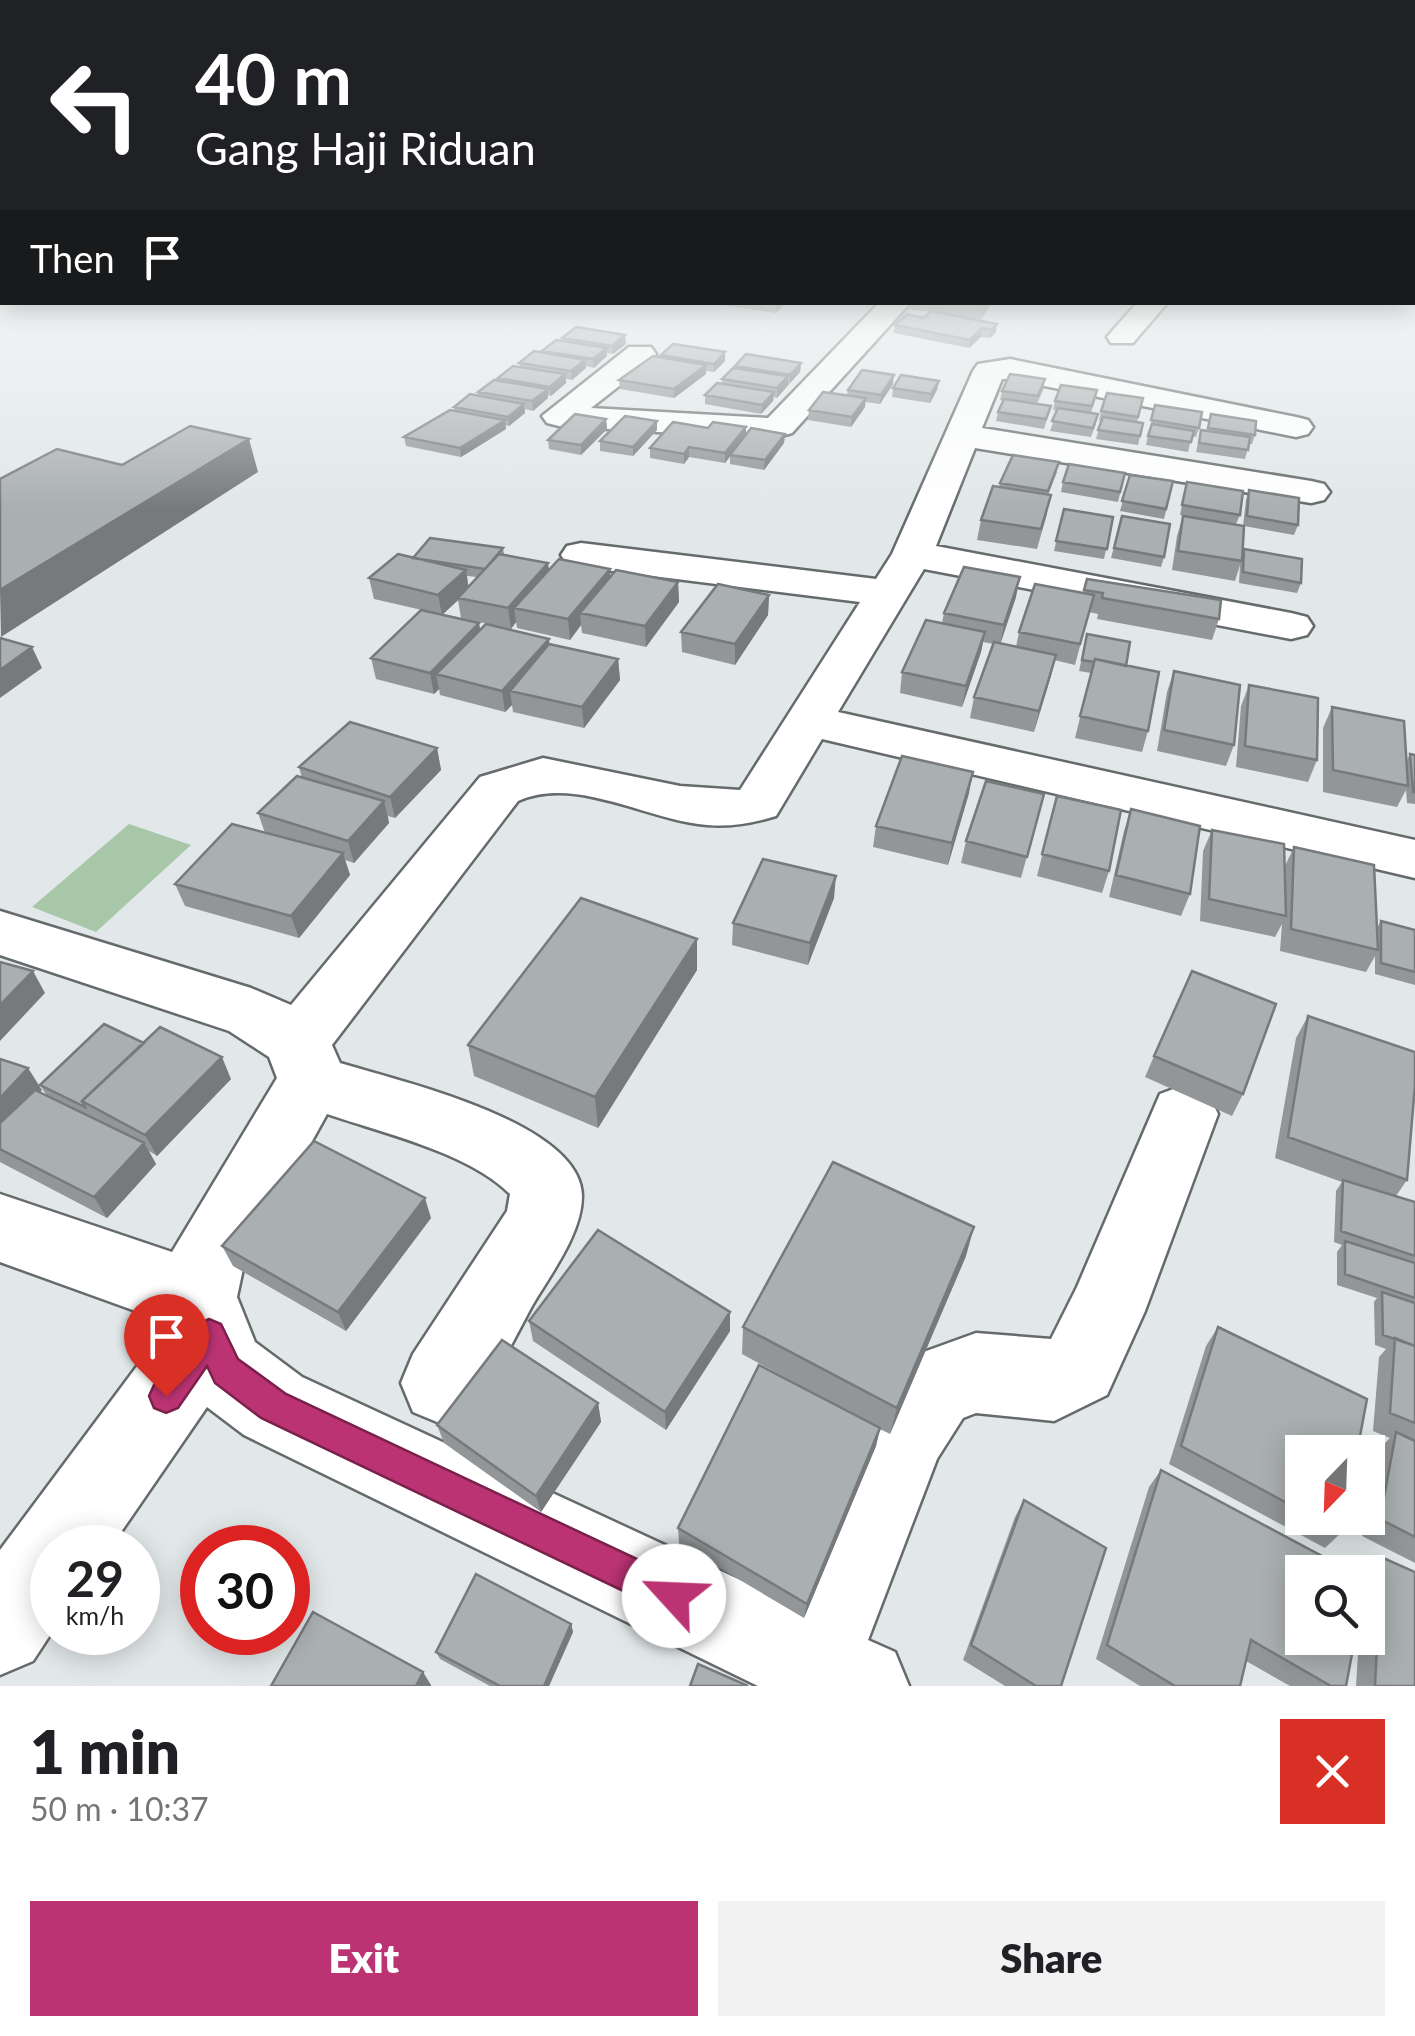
<!DOCTYPE html>
<meta charset="utf-8">
<style>
:root{--surface:#fff;--page:#f2f2f2;--text:#202124;--muted:#757577;--accent:#bb3373}
body{margin:0;font-family:Lato,sans-serif;background:var(--page);color:var(--text);height:100vh;display:flex;flex-direction:column;font-size:38px;white-space:nowrap}
*{box-sizing:border-box;margin:0}
p{font-size:32px;color:var(--muted)}
.icon{flex:none;width:55px;height:55px;fill:none;stroke:currentColor;stroke-width:2;stroke-linecap:round;stroke-linejoin:round}
.map{position:relative;height:1686px;overflow:hidden}
.sheet{display:flex;flex-direction:column;background:var(--surface);flex:1}
.sheet>*{flex:none}
.guide{position:absolute;left:0px;top:0px;width:1415px;height:305px;box-shadow:0 5px 25px #0003;background:#202124;color:#fff;overflow:hidden}
.needle{width:65px;rotate:203deg}
.tools{position:absolute;left:1285px;top:1435px;display:grid;gap:20px}
.tools a{display:grid;place-items:center;width:100px;height:100px;border-radius:0px;background:var(--surface);box-shadow:0 5px 25px #0003;font-size:50px}
.speed{position:absolute;left:30px;top:1525px;display:flex;gap:20px;font-size:50px;font-weight:700;text-align:center}
.speed>*{display:grid;place-content:center;width:130px;height:130px;border-radius:50%;background:var(--surface);box-shadow:0 5px 25px #0003;line-height:1}
.speed small{font-size:25px;font-weight:400}
.speed .limit{border:15px solid #d22;background:#fff;color:#111}
.pin{position:absolute;display:grid;place-items:center;width:85px;height:85px;color:#fff;margin:-102px -42px;border-radius:50% 50% 50% 0;rotate:-45deg;box-shadow:0 0 10px #0007}
.pin .icon{rotate:45deg}
.me{position:absolute;width:110px;margin:-55px;rotate:295deg;stroke-linejoin:round;filter:drop-shadow(0 0 8px #0008)}
.turn{display:flex;align-items:center;gap:35px;height:210px;padding:0 30px;font-size:45px}
.turn .icon{width:130px;height:130px;stroke-width:2.5}
.turn b{display:block;font-size:70px;line-height:85px}
.then{display:flex;align-items:center;height:95px;padding:0 30px;background:#0003;gap:20px;font-size:38px}
.round{display:grid;place-items:center;flex:none;width:105px;height:105px;border-radius:0px;background:var(--page)}
.headline{display:flex;align-items:center;justify-content:space-between;height:170px;padding:0 30px}
h1{font-size:60px;font-weight:800;line-height:75px}
.cta{display:flex;gap:20px;margin-top:auto;padding:20px 30px}
.cta a{flex:1;height:115px;border-radius:0px;background:var(--accent);color:#fff;font-size:40px;font-weight:800;line-height:115px;text-align:center}
.cta a+a{background:var(--page);color:var(--text)}
.map>svg:first-child{display:block}
.green{fill:#a7c7a8}
.lines{fill:none;stroke-linecap:round;stroke-linejoin:round}
.minor-casing{stroke:#656a6b;stroke-width:5}
.minor{fill:#fff;fill-rule:evenodd}
.wall{fill:#929698;fill-rule:evenodd}
.shaded-wall{fill:#777a7c}
.building{fill:#aaafb1;stroke:#777a7c;stroke-width:2.5}
.route{fill:#bb3373;stroke:#7a214b;stroke-width:2.5}
</style>
<div class="map">
<svg width="1415" height="1686" viewBox="0 0 1415 1686">
<rect width="100%" height="100%" fill="#e2e8e9"/>
<path class="green" d="M129,824L191,845L96,932L32,907Z"/>
<g class="lines">
<defs>
<path id="minor" d="M880,302H911L792,433L771,439L559,426L547,423L542,416L629,347H651L656,354L651,361L591,408L768,418Z
M1138,302H1168L1133,343H1111L1107,337Z
M1010,359L1296,417L1308,420L1313,427L1308,434L1296,437L1010,379H1002L982,428L1311,481L1324,484L1330,492L1324,500L1311,503L975,448L936,546L1291,613L1307,617L1313,626L1307,635L1291,639L924,569L838,712L1415,840V878L822,739L776,816C753,823 731,827 707,825C647,820 575,775 518,801L332,1045L340,1063C399,1081 581,1122 582,1196C582,1234 550,1275 532,1306C521,1326 483,1402 470,1412C464,1417 450,1420 442,1424L413,1412L401,1383L413,1354L507,1211L510,1194C468,1152 382,1133 327,1114L244,1264L237,1297L255,1342L302,1377L790,1603L875,1403L907,1358L976,1333L1051,1339L1077,1287L1160,1094L1184,1085L1208,1094L1218,1114L1145,1311L1107,1395L1054,1421L976,1413L963,1418L937,1459L868,1640L895,1652L909,1686H758L244,1435L207,1407L110,1548H52V1632L33,1661L0,1675V1550L167,1326L166,1322L0,1262V1194L172,1252L277,1078L269,1057L229,1031L0,955V911L251,988L291,1005L480,777L543,758L680,786L740,790L860,602L581,567L567,564L561,555L567,546L581,543L876,579L892,554L973,371L978,364Z"/>
</defs>
<use href="#minor" class="minor-casing"/>
<use href="#minor" class="minor"/>
</g>
<path class="wall" d="M716,302H786L776,313L716,304Z
M910,302H992L981,319L939,313L996,332L990,338L981,337L969,348L894,333L895,325L924,318L931,312L909,309Z
M562,338L626,344L613,354L607,353V356L594,368L586,366V368L572,380L566,379V383L551,396L548,395V398L533,411L525,409V413L509,426L506,425V429L461,457L406,446L404,437L454,410V407L478,395V392L498,380V378L520,367L519,363L542,353V351L562,341Z
M661,355L725,361L714,372L706,371V374L674,398L620,389L619,380L661,357Z
M801,363L800,372L777,398L774,397L773,401L761,414L705,404V395L722,384V379L735,368V366Z
M939,381L937,390L930,403L892,397L893,388Z
M893,384L880,404L865,402V407L851,427L808,420L809,410L847,395L848,390Z
M1044,388L1037,404L1051,406L1044,429L996,421L998,412L1004,401L1000,400L1002,391Z
M1143,398L1137,422L1143,423L1138,445L1096,439L1101,421H1099L1101,411Z
M1095,399L1091,413L1096,424L1091,437L1050,431L1057,411L1053,410L1055,401Z
M1155,405L1199,428L1196,437L1192,436L1188,452L1146,445Z
M1211,414L1255,435L1252,444H1249L1245,459L1196,452L1201,430L1207,431Z
M606,419L607,429L581,455L549,449L548,440Z
M657,430L633,456L600,451V441Z
M785,434L784,443L764,470L730,464V456L725,463L689,457L684,464L650,458V448L746,435Z
M1057,472L1048,495L1047,514L1037,549L977,540L981,520L999,487L1000,483Z
M1125,473L1118,502L1061,492L1063,482Z
M1130,475L1173,481L1164,519L1120,511Z
M1187,482L1240,515L1236,524L1243,526L1246,500L1249,490L1298,525L1294,535L1244,526L1242,556L1244,549L1301,583L1297,593L1239,583L1240,565L1235,581L1172,570L1177,536L1183,516L1209,520L1180,515Z
M1064,509L1113,517L1104,559L1054,551Z
M1122,516L1164,557L1161,567L1111,558Z
M503,548L504,554L548,563L549,570L678,582L679,602L646,647L582,633L581,625L570,640L517,628L516,622L511,629L461,618L458,600L442,615L479,623L480,630L549,639V644L618,659L620,680L584,728L513,712L512,705L505,712L440,695L439,689L434,694L376,679L371,658L435,613L374,599L369,578L413,558ZM467,576L477,577L468,587Z
M1087,579L1219,619L1212,640L1097,619L1098,614L1089,612L1075,665L1054,660L1034,732L970,718L974,697L993,644L983,642L981,652L962,707L900,693L902,672L942,623L944,613L1016,597L1000,644L1016,647L1019,632L1083,593Z
M769,595L768,615L735,665L682,652L681,632Z
M1087,634L1126,666L1148,731L1142,752L1075,738L1091,673L1079,671Z
M1174,671L1234,745L1226,766L1157,751L1167,692Z
M1249,685L1317,760L1308,782L1236,767L1241,706Z
M1332,707L1407,760L1410,754L1415,755V804L1407,803L1406,790L1397,807L1323,792V728Z
M437,748L441,770L395,818L388,816L389,823L354,863L345,860L350,875L299,938L185,906L175,884L265,833L258,813L302,778L299,767Z
M969,793L948,865L873,847L876,826Z
M1044,794L1021,878L961,863L966,841Z
M1057,796L1109,871L1102,893L1037,876Z
M1131,809L1190,894L1181,916L1109,897L1124,831Z
M1212,830L1284,868L1294,847L1377,928L1381,921L1415,930V985L1375,974V956L1366,972L1280,951L1282,924L1275,937L1200,921L1203,851Z
M834,898L808,965L732,945L733,923Z
M697,939V970L598,1128L474,1076L468,1045Z
M1308,1016L1407,1180L1396,1196L1415,1202V1563L1362,1536L1366,1518H1368V1508L1378,1450L1390,1438L1373,1431L1379,1357L1386,1349L1375,1345L1374,1302L1377,1298L1337,1285V1252L1342,1245L1334,1242L1336,1191L1342,1182L1275,1158L1296,1038Z
M144,1043L231,1079L157,1156L149,1151L156,1164L107,1218L0,1162V1059L42,1090L39,1092L47,1096L40,1085Z
M1154,1056L1243,1094L1232,1116L1145,1077Z
M431,1218L346,1331L233,1266L222,1246Z
M966,1256L890,1434L880,1429L876,1446L804,1618L679,1544L678,1528L856,1416L742,1354L743,1327Z
M730,1312V1331L666,1430L533,1341L529,1321Z
M1218,1327L1302,1452V1518H1344L1342,1532L1325,1548L1169,1464L1206,1346Z
M598,1403L601,1422L541,1512L444,1443L437,1425Z
M1161,1470L1346,1686H1290L1246,1661L1240,1686H1140L1096,1659L1149,1487Z
M1024,1500L1061,1686H1005L963,1660L1015,1517Z
M1381,1557L1415,1686H1356L1359,1638H1368V1572H1364Z
M571,1624L573,1632L549,1686H490L440,1659L436,1652Z"/>
<path class="shaded-wall" d="M776,302H786L776,313Z
M992,302L981,319L984,303Z
M997,324L996,332L990,338L991,330Z
M982,328L981,337L969,348L970,340Z
M625,335L626,344L613,354L612,346Z
M607,348V356L594,368L593,359Z
M725,352V361L714,372V364Z
M585,360L586,368L572,380L571,371Z
M801,363L800,372L790,383V375Z
M706,365V374L674,398V389Z
M565,374L566,383L551,396L550,387Z
M894,375L893,384L880,404L881,395Z
M788,376V385L777,398V388Z
M939,381L937,390L930,403L931,394Z
M548,389V398L533,411L532,401Z
M774,392L773,401L761,414L762,405Z
M866,398L865,407L851,427L852,417Z
M524,404L525,413L509,426L508,417Z
M606,419L607,429L581,455V445Z
M505,420L506,429L461,457L460,448Z
M657,421V430L633,456V447Z
M746,427V436L725,463V453Z
M785,434L784,443L764,470L765,460Z
M249,439L258,472L1,637L0,590Z
M689,447V457L684,464V454Z
M548,563L550,583L514,608L516,622L511,629L508,608Z
M610,569L611,589L580,613L581,625L570,640L568,619Z
M466,570L469,590L442,615L438,595Z
M1020,577L1016,597L1000,645L1004,625Z
M678,582L679,602L646,647L645,626Z
M769,595L768,615L735,665V644Z
M479,623L482,644L436,674L439,689L434,694L430,673Z
M985,632L981,652L962,707L966,686Z
M549,639L551,660L510,691L512,705L505,712L502,691Z
M32,647L42,668L0,698V670Z
M1056,655L1051,676L1034,732L1039,711Z
M618,659L620,680L584,728L582,707Z
M437,748L441,770L395,818L390,797Z
M973,772L969,793L948,865L952,843Z
M384,801L389,823L354,863L348,841Z
M343,853L350,875L299,938L291,916Z
M836,876L834,898L808,965L810,943Z
M697,939V970L598,1128L595,1097Z
M33,971L45,993L0,1041V1005Z
M222,1057L231,1079L157,1156L145,1135Z
M28,1068L42,1090L0,1135V1098Z
M144,1143L156,1164L107,1218L94,1197Z
M425,1198L431,1218L346,1331L338,1312Z
M974,1227L966,1256L890,1434L897,1408Z
M730,1312V1331L666,1430L665,1412Z
M598,1403L601,1422L541,1512L536,1496Z
M880,1428L876,1446L804,1618L807,1604Z
M571,1624L573,1632L549,1686H544Z
M423,1672L431,1685V1686H416Z"/>
<path class="building" d="M931,311L997,324L991,330L982,328L970,340L895,325L907,314L924,318Z
M576,327L625,335L612,346L562,338Z
M556,340L607,348L593,359L542,351Z
M673,344L725,352L714,364L661,355Z
M534,351L585,360L571,371L519,363Z
M746,354L801,363L790,375L735,366Z
M653,356L706,365L674,389L619,380Z
M513,366L565,374L550,387L498,378Z
M733,368L788,376L777,388L722,379Z
M862,370L894,375L881,395L848,390Z
M1010,374L1045,379L1038,396L1002,391Z
M901,375L939,381L931,394L893,388Z
M494,380L548,389L532,401L478,392Z
M717,383L774,392L762,405L705,395Z
M1061,385L1097,390L1092,406L1055,401Z
M823,392L866,398L852,417L809,410Z
M1107,393L1143,398L1138,417L1101,411Z
M470,394L524,404L508,417L454,407Z
M1004,399L1051,406L1046,419L998,412Z
M1155,405L1202,412L1199,428L1151,420Z
M1058,408L1098,414L1093,428L1052,421Z
M450,410L505,420L460,448L404,437Z
M575,414L606,419L581,445L548,440Z
M1211,414L1256,421L1255,435L1208,428Z
M625,416L657,421L633,447L600,441Z
M1103,417L1143,423L1140,436L1098,430Z
M673,422L708,428L713,422L746,427L725,453L689,447L684,454L650,448Z
M1152,424L1194,431L1191,442L1148,436Z
M190,426L249,439L0,590V479L57,449L122,465Z
M751,428L785,434L765,460L730,455Z
M1201,430L1250,437L1248,450L1199,443Z
M1013,455L1059,462L1048,491L1000,483Z
M1069,464L1125,473L1120,492L1063,482Z
M1130,475L1173,481L1166,509L1122,501Z
M1187,482L1243,491L1240,515L1182,505Z
M993,486L1051,495L1041,529L981,520Z
M1249,490L1299,498L1298,525L1247,516Z
M1064,509L1113,517L1107,549L1056,541Z
M1122,516L1170,524L1164,557L1114,548Z
M1183,516L1244,526L1242,561L1178,551Z
M430,538L503,548L485,569L413,558Z
M1244,549L1302,559L1301,583L1243,572Z
M398,554L466,570L438,595L369,578Z
M499,554L548,563L508,608L458,598Z
M559,559L610,569L568,619L514,608Z
M964,567L1020,577L1004,625L944,613Z
M616,570L678,582L645,626L580,613Z
M1087,579L1221,600L1219,619L1102,598L1103,593L1084,590Z
M718,584L769,595L735,644L681,632Z
M1035,584L1094,595L1080,644L1019,632Z
M421,610L479,623L430,673L371,658Z
M926,620L985,632L966,686L902,672Z
M486,624L549,639L502,691L436,674Z
M1087,634L1130,642L1126,666L1095,659L1094,662L1082,660Z
M0,638L32,647L0,670Z
M994,642L1056,655L1039,711L974,697Z
M549,644L618,659L582,707L510,691Z
M1095,659L1159,672L1148,731L1080,716Z
M1174,671L1240,685L1234,745L1164,730Z
M1249,685L1318,698L1317,760L1245,746Z
M1332,707L1404,721L1408,786L1333,770Z
M350,722L437,748L390,797L299,767Z
M1410,754L1415,755V792H1413Z
M902,756L973,772L952,843L876,826Z
M297,776L384,801L348,841L258,813Z
M986,781L1044,794L1027,857L966,841Z
M1057,796L1121,810L1109,871L1042,854Z
M1131,809L1200,826L1190,894L1116,875Z
M232,824L343,853L291,916L175,884Z
M1212,830L1284,844L1286,916L1209,899Z
M1294,847L1374,865L1378,950L1291,929Z
M763,859L836,876L810,943L733,923Z
M581,898L697,939L595,1097L468,1045Z
M1381,921L1415,930V972L1381,963Z
M0,962L33,971L0,1005Z
M1192,971L1276,1004L1243,1094L1154,1056Z
M1308,1016L1415,1052V1085L1407,1180L1288,1137Z
M104,1024L144,1043L82,1101L85,1107L40,1085Z
M160,1027L222,1057L145,1135L82,1101Z
M0,1059L28,1068L0,1098Z
M35,1090L144,1143L94,1197L0,1149V1123Z
M314,1141L425,1198L338,1312L222,1246Z
M833,1162L974,1227L897,1408L743,1327Z
M1343,1180L1415,1202V1256L1341,1231Z
M598,1230L730,1312L665,1412L529,1321Z
M1345,1241L1415,1263V1298L1345,1274Z
M1382,1292L1415,1303V1346L1383,1335Z
M1218,1327L1367,1399L1357,1452H1302V1511L1181,1446Z
M1395,1338L1415,1346V1423L1390,1413Z
M502,1340L598,1403L536,1496L437,1425Z
M759,1365L880,1428L807,1604L678,1528Z
M1396,1432L1415,1441V1537L1380,1519Z
M1161,1470L1352,1572H1302V1638H1355L1346,1686H1331L1251,1640L1240,1686H1175L1107,1645Z
M1024,1500L1106,1548L1061,1686H1036L971,1645Z
M1315,1518H1344L1342,1532Z
M1381,1557L1415,1572V1686H1375Z
M476,1574L571,1624L544,1686H500L436,1652Z
M313,1612L423,1672L416,1686H271Z
M698,1664L748,1686H690Z"/>
<linearGradient id="sky" x2="0" y2="1"><stop stop-color="#91baec"/><stop offset="0.54" stop-color="#f2f5f5"/><stop offset="1" stop-color="#f2f5f5" stop-opacity="0"/></linearGradient>
<rect width="1415" height="509" fill="url(#sky)"/>
<path class="route" d="M209,1319L221,1324L238,1359L286,1394L688,1583L693,1596L688,1609L674,1615L661,1609L261,1418L215,1383L207,1366L178,1408L166,1413L154,1408L149,1396C159,1372 185,1329 209,1319Z"/>
</svg>
<div class="tools">
<a><svg class="needle" viewBox="-14 -14 28 28"><path d="M0-13l5 13h-10z" fill="#e53935"/><path d="M0 13l5-13h-10z" fill="#757577"/></svg></a>
<a><svg class="icon" aria-label="search" viewBox="0 0 24 24"><circle cx="10" cy="10" r="6"/><path d="M15 15l6 6"/></svg></a>
</div>
<div class="speed"><div>29<small>km/h</small></div><div class="limit">30</div></div>
<div class="pin" style="left:166px;top:1396px;background:#d93025"><svg class="icon" aria-label="arrive" viewBox="0 0 24 24"><path d="M6 21V4h12l-3 4 3 4H6"/></svg></div>
<svg class="me" style="left:674px;top:1596px" viewBox="-20 -20 40 40"><circle r="19" fill="#fff"/><path d="M0-13L10 11 0 6-10 11z" fill="#bb3373"/></svg>
<div class="guide">
<div class="turn"><svg class="icon" aria-label="left" viewBox="0 0 24 24"><path d="M17 20v-9H6M10 6l-5 5 5 5"/></svg><div><b>40 m</b>Gang Haji Riduan</div></div>
<div class="then">Then<svg class="icon" aria-label="arrive" viewBox="0 0 24 24"><path d="M6 21V4h12l-3 4 3 4H6"/></svg></div>
</div>
</div>
<section class="sheet">
<div class="headline"><div><h1>1 min</h1><p>50 m · 10:37</p></div><a class="round" style="background:#d93025;color:#fff"><svg class="icon" aria-label="close" viewBox="0 0 24 24"><path d="M6 6l12 12M18 6L6 18"/></svg></a></div>
<div class="cta"><a>Exit</a><a>Share</a></div>
</section>
